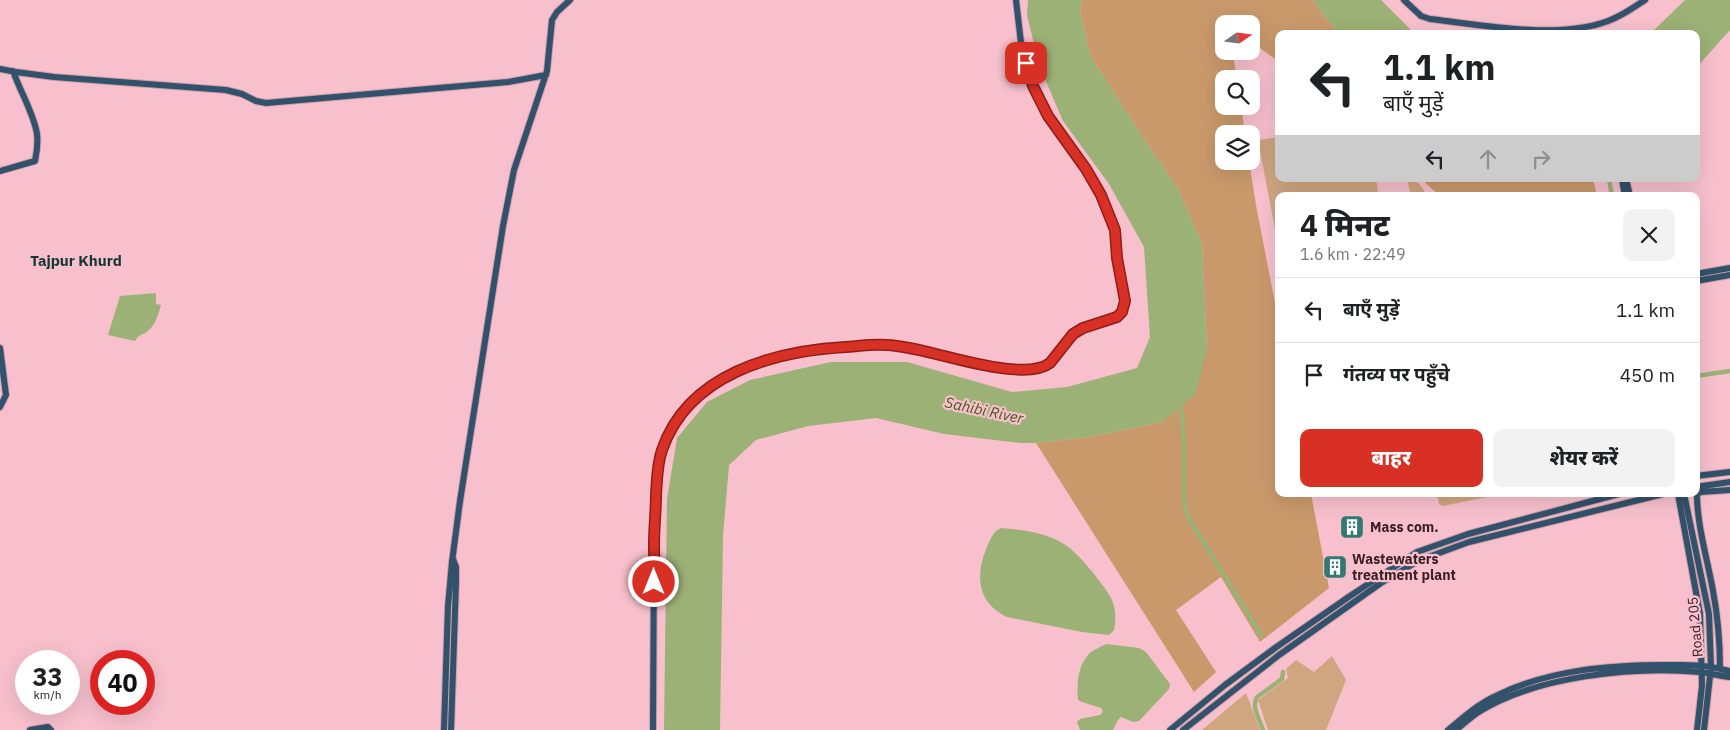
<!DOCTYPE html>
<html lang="hi">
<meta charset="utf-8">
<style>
:root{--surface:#fff;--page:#f2f2f2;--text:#202124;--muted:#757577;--line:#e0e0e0;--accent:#d93025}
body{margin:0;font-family:"IBM Plex Sans","Noto Sans Devanagari",sans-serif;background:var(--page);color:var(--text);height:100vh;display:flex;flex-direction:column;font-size:19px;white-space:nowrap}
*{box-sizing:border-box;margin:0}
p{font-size:16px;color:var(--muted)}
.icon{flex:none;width:28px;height:28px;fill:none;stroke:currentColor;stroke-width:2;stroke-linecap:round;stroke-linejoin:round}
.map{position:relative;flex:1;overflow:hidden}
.sheet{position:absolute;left:1275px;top:192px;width:425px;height:305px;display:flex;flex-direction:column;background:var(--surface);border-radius:10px;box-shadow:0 5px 20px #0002}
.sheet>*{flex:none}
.banner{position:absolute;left:1275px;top:30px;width:425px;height:152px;border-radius:10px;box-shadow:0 5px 20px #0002;background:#fff;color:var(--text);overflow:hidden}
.needle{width:32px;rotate:76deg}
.tools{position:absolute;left:1215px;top:15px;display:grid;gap:10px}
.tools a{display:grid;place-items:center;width:45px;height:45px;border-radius:10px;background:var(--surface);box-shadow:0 5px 20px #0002;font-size:25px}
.speed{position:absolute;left:15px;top:650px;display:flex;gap:10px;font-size:25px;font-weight:700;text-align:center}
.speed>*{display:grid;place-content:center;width:65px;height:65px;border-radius:50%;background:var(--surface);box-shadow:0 5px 20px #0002;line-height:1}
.speed small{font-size:12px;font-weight:400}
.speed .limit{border:8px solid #d22;background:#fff;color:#111}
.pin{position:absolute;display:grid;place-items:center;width:42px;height:42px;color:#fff;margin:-21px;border-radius:10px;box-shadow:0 2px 8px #0006}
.me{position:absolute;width:55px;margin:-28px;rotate:0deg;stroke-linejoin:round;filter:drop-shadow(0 0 4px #0008)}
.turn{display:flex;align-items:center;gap:18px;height:105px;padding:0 25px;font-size:22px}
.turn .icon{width:65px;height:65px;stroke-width:2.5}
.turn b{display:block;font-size:35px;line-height:42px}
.lanes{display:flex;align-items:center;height:48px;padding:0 25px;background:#0003;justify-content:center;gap:25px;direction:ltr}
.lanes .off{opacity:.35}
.round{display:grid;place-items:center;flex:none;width:52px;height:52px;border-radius:10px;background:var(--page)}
.headline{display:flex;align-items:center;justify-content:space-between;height:85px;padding:0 25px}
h1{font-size:30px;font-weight:800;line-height:38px}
.action{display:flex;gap:10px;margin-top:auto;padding:10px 25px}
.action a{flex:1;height:58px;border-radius:10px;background:var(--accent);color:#fff;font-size:20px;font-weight:800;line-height:58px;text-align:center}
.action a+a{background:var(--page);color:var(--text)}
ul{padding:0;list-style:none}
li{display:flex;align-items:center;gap:15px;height:65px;padding:0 25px;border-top:1px solid var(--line)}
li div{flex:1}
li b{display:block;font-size:19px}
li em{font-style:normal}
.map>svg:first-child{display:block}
.green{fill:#cfa680}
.forest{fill:#c9996b}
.water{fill:#9cb176}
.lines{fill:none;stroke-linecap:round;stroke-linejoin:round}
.canal{stroke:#9cb176;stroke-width:4.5}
.secondary-casing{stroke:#d1a0ab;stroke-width:8}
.secondary{stroke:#32516b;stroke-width:6}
.route-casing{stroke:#8d1f18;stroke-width:12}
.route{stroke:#d93025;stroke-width:9}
.labels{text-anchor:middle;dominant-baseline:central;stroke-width:4.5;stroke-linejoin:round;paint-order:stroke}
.poi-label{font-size:14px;font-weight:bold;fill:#3a2026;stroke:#f7c0cc;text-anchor:start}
.street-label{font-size:14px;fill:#3a2026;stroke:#f7c0cc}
.neighbourhood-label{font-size:15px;font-weight:bold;fill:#153733;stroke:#f7c0cc}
.water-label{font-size:15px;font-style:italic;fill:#485b1c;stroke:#f7c0cc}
</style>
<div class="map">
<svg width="1730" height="730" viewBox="0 0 1730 730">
<rect width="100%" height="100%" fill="#f7c0cc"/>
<path class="green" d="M1279,137V179H1376L1379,196H1279V250L1258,140Z
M1407,179C1417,179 1424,188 1426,196H1411Z
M1437,494H1495L1488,497L1442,506L1439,504Z
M1332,656L1346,680L1326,730H1268L1258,700L1288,678L1286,669L1296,660L1314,672Z
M1246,693L1260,730H1202Z"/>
<path class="forest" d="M1082,0H1313L1338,34H1279V62L1260,48L1251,50V24H1224V51H1246L1233,54L1237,79H1224V106H1241L1245,134H1224V161H1249L1256,205L1279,324V494H1311L1329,588L1260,642L1221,577L1176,610L1216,672L1194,692L1036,443L1095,436L1163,422L1207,349L1202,243L1178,189L1144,139L1091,57L1080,11Z
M1421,179H1593L1597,196H1440Z"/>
<path class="water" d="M1028,0H1082L1080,11L1091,57L1144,139L1178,189L1202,243L1207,349L1196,394L1163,422L1095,436L1036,443H1021L944,434L876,418L808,426L756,440L729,465L723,536L720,730H664L667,499L677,438L707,402L750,380L831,362H907L1012,392L1067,387L1137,368L1150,337L1144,247L1109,184L1063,121L1039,65L1027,15Z
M1313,0H1381L1415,34H1338Z
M1685,0H1730V30L1696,68V34H1646L1654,30Z
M156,293V304L161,305C158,315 156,324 148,331C142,336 141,332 135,341L108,335L120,296Z
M1001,528C1023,530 1044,532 1064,544C1077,551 1106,587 1112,600C1116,609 1116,620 1114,630L1109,635L1082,632L1007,617C977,603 975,575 987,547C990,540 993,531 1001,528Z
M1106,644L1139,648L1146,652L1170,684L1169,689L1139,721L1133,722L1121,717L1118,720L1113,730H1080L1077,722L1080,719L1100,715L1103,712L1101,708L1082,702L1078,700C1077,685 1077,666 1089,654C1093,650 1100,647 1106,644Z"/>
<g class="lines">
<path class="canal" d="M1609,179L1612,196
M1696,376L1730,371
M1178,403L1181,407L1184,442V501L1189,519L1262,636
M1263,730C1260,720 1251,707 1257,697L1282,679L1283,672"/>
<defs>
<path id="secondary" d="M1404,0L1421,16L1430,19C1484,25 1557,40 1608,21C1622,16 1633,8 1645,0
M0,69L16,72L54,77L226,90L242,94L256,101L266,103L508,82L546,75
M0,171L35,161C37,152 38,143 37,134C34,114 20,91 13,71
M1622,179L1625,196
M1626,179L1630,196
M1696,274L1730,268
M1696,281L1730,275
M0,348L6,395L0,407
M1696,476L1730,472
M1696,487L1730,482
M1678,494L1700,614L1702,686L1697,730
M1684,494L1709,614L1711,667L1704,730
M1720,669C1720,643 1718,617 1713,591C1708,562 1697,525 1697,495L1700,492L1730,490
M30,730L48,727L51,730
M444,730L448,606L452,562L460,501L503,226L514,170L547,71L552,20L557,12L570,0
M451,730L456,582V567L453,559
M653,730L654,543L658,466L662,449L673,427L685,409L702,393L724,377L744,368L794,353L832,347L877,345H894L990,366L1021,370L1034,369L1050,363L1075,332L1114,319L1123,310L1125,301L1119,272L1113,225L1096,185L1074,152L1054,126L1033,86L1021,43L1016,0
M1170,730L1225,685L1275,648L1350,596L1417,552L1468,534L1619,494
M1183,730L1279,655L1381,583L1420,560L1469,542L1663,494
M1448,730C1463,718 1479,703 1498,695C1549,670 1609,665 1666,665C1681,665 1696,664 1711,667C1718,668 1724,670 1730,671
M1456,730C1463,724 1470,718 1477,713C1535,676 1633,666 1700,672C1710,673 1720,676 1730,677"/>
</defs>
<use href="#secondary" class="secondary-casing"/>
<use href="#secondary" class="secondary"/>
</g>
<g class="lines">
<defs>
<path id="route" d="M654,582C655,569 654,557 654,544C654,528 656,511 656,495C657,480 657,464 662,450C688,374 774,351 846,347C859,346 873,344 887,345C904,346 920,350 936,354C962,360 1028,380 1050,363L1073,334L1083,328L1117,317L1122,312L1125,301L1117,258L1115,230L1101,195L1086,169L1048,116L1033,86L1026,63"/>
</defs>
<use href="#route" class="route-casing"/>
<use href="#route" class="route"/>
</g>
<defs>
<symbol id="building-square" viewBox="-11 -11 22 22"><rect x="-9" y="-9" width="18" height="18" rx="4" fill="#337971" stroke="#f7c0cc"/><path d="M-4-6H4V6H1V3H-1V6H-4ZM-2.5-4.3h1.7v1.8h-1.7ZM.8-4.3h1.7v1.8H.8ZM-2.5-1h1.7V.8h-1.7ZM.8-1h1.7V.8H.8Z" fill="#fff"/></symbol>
</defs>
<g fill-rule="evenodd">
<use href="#building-square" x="1338" y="513" width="28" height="28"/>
<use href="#building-square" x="1321" y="553" width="28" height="28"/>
</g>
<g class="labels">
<g class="poi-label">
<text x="1370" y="527">Mass com.</text>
<text x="1352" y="559">Wastewaters<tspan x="1352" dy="16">treatment plant</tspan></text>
</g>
<g class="street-label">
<text transform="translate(1695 627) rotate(-95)">Road 205</text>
</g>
<g class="neighbourhood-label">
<text x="76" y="260">Tajpur Khurd</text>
</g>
<g class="water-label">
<text transform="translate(984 410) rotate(12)">Sahibi River</text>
</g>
</g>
</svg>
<div class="tools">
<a><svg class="needle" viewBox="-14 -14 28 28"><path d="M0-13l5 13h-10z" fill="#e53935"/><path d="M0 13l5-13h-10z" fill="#757577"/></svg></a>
<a><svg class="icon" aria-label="search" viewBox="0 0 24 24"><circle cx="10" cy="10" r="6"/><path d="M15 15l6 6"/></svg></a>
<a><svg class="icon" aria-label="layers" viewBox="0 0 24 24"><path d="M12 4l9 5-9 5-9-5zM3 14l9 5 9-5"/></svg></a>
</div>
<div class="speed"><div>33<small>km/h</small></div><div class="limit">40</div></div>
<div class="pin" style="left:1026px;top:63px;background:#d93025"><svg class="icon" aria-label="arrive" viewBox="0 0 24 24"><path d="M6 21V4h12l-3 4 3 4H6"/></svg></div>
<svg class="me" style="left:654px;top:582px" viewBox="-20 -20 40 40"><circle r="17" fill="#d93025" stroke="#fff" stroke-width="3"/><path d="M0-11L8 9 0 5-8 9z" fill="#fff"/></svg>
<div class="banner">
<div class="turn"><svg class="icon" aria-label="left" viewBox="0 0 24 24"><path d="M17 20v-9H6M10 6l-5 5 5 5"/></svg><div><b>1.1 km</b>बाएँ मुड़ें</div></div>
<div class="lanes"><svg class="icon" aria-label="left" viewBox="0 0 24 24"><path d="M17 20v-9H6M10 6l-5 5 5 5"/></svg><svg class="icon off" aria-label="ahead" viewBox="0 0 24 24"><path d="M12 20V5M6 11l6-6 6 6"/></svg><svg class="icon off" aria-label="right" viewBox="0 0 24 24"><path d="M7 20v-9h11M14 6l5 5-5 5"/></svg></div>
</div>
<section class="sheet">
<div class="headline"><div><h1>4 मिनट</h1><p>1.6 km · 22:49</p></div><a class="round"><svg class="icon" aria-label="close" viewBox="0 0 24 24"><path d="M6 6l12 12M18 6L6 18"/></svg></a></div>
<ul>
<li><svg class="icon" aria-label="left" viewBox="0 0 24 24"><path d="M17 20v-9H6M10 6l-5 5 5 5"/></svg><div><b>बाएँ मुड़ें</b></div><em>1.1 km</em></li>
<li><svg class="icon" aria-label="arrive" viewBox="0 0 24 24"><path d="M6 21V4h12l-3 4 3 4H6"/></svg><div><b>गंतव्य पर पहुँचे</b></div><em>450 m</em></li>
</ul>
<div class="action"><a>बाहर</a><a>शेयर करें</a></div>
</section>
</div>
